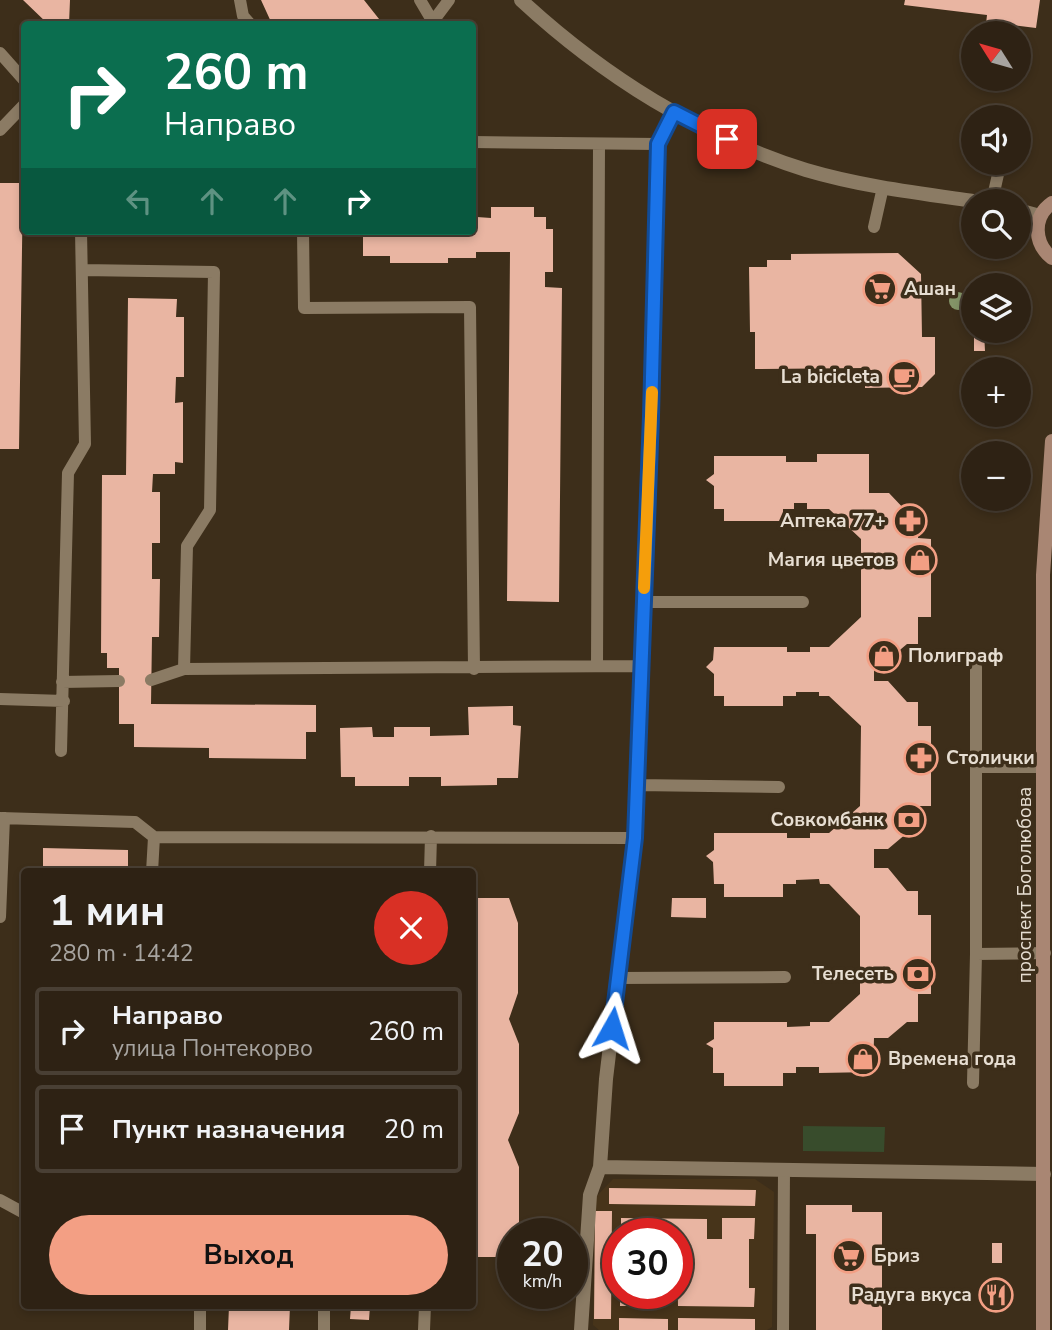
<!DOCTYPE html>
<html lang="ru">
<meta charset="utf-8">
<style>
:root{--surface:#2e2214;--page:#362a1d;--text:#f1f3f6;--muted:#a7a4a0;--line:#493f34;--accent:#f39f84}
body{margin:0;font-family:"Nunito Sans",sans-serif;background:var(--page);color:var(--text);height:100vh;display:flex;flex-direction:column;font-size:26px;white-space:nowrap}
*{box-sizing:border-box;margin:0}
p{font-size:23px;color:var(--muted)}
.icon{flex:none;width:38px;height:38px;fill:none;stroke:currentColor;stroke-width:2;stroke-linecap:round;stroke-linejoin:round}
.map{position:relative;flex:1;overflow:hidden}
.sheet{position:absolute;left:21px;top:868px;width:455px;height:441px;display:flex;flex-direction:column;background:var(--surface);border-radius:7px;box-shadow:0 4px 10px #0003,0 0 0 2px var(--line)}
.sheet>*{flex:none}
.top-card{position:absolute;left:21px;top:21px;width:455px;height:214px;border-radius:7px;box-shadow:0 4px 10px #0003,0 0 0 2px var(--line);background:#0b6e4f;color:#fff;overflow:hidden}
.needle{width:46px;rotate:307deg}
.buttons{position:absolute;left:961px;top:21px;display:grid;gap:14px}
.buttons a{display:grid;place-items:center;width:70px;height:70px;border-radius:50%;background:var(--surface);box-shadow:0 4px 10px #0003,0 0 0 2px var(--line);font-size:35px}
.speed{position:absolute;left:497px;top:1218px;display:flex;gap:14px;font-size:35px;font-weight:700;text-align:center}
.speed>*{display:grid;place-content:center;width:91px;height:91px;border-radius:50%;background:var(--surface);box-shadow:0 4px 10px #0003,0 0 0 2px var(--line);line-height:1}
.speed small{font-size:18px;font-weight:400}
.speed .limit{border:10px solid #d22;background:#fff;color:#111}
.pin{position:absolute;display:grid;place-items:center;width:60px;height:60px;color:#fff;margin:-30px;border-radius:14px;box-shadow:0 4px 10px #0006}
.me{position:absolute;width:77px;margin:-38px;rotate:6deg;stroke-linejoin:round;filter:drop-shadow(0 0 5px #0008)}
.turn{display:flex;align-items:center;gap:24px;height:147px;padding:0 28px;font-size:32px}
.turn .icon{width:91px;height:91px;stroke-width:2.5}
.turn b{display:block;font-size:49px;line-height:60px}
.lanes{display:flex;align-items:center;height:66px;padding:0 28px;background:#0003;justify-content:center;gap:35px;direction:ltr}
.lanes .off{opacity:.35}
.round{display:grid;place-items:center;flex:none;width:74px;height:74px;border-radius:37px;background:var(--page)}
.summary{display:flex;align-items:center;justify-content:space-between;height:119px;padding:0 28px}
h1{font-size:42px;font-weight:700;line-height:52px}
.cta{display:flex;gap:14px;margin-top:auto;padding:14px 28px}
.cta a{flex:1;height:80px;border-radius:42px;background:var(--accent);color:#111;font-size:28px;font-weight:700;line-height:80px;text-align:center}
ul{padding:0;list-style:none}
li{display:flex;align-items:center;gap:21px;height:88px;margin:0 14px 10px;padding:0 14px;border:4px solid var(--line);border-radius:7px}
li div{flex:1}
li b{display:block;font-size:26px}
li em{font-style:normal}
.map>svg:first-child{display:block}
.built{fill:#47341a;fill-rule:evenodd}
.green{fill:#384c2c}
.building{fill:#e9b5a2}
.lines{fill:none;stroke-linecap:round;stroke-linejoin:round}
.lane{stroke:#8b7b64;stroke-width:12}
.street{stroke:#8b7b64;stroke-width:14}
.secondary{stroke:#a98673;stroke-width:14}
.tree{fill:#849468}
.route-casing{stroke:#114b97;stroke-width:18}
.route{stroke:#1a73e8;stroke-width:12}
.slow{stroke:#f59e0b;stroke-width:12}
.labels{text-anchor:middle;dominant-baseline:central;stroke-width:7;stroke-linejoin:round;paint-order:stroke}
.poi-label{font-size:19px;font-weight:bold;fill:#e7ded2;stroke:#3d2e1a;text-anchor:end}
.street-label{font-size:19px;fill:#e7ded2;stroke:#3d2e1a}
</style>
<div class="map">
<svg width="1052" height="1330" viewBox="0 0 1052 1330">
<rect width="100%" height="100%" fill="#3d2e1a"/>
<path class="built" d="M613,1179H755L774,1192L772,1327L767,1330H599L593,1325L595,1198ZM618,1234H677V1293H618Z"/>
<path class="green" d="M803,1126L885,1127L884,1152L803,1151Z"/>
<path class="building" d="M23,0H70L69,24H48Z
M261,0H364L383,24H272Z
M905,0H1040L1036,28L1012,25L1011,33H985L987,15L904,5Z
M0,183H23L19,449H0Z
M491,207H534V217H546V229H553V272H545V287L562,288L559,602L507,601L510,252H476V258H448V263H390V256H363V231H472V213H477V217L491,218Z
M898,253L921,274L922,337H935V374L922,387L865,388V368L755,369V332H750L749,267H767V260H791V254Z
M128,298L177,299L176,317H184V377H176L175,403L183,402V463L175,462V474H153L152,492H160V543H152V579H160L159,637H152L151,704L316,705V732H306V759L209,758V748L134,747V724H119V668H107V653H101L102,475H126Z
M974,331H984L985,351H974Z
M817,454H869V493H889L907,512H918V538L931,539V617H918V644H907L888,660H874V681H888L907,702H918V726H931V806H918V833H907L888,849H874V868H888L907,891H918V915H931V994H918V1022H907L888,1038H874L873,1072L819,1073V1067H796V1073H783V1086H724V1073H713V1048L706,1044L714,1039V1022H787V1027L810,1026V1022H829L860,994V916L829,884H820L819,879L796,880V884H783V897H724V884H714L713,862L706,856L714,850V833H787V838H810V833H829L860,806L861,726L829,696H819V692H796V696H783V706H724V696H714V674L706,667L713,660L714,647H787V652H810V647H829L861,617V539L829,509H807V503H794V509H783V521H724V509H714V486L706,480L714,474V456H786V462H817Z
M513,706V725L521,726L518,778H497V785L441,786V777H409V786H355V777H341L340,728L372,727L373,737H394V727H430V736L469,735L468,707Z
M43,848L128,850V872H43Z
M472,898H509L518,923V993L509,1019L519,1044V1113L508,1140L519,1167V1232L513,1234L508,1257H472Z
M672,898H706V918L671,917Z
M609,1188L756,1190L755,1206L609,1204Z
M806,1205H852V1212H882V1330H816V1234H806Z
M595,1211H612L611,1319H594Z
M621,1218L707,1219V1239H722V1218H755L754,1239H749V1288H755L754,1307L678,1306L677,1234H621Z
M992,1243H1002V1263H992Z
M992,1285H1001V1305H992Z
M620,1293H668V1306H620Z
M229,1306H290L289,1330H228Z
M351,1306H370L369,1320L350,1319Z
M619,1318L668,1319V1330H619Z
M678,1318L755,1319V1330H678Z"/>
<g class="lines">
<path class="lane" d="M240,0L243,16L250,24
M420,0L433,22
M431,24L449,0
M0,53L24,80
M0,130L24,105
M472,142L658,144
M992,201L999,170
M874,227L883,187
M303,231L304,308L470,307L474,669
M82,270L214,272L210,510L187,546L184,669
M643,602H803
M597,666L599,145
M976,667V954
M151,680L184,669L640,666
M62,682L119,681
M0,699L64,701
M61,751L68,473L85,444L81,231
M976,767H1044
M637,785L779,787
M0,818L135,822L154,837L635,838L651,416L656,169L658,144L674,112
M152,872L154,837
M430,872L431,836
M0,917L4,818
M618,978L785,977
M973,1083L976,954L1045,953
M0,1200L24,1213
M324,1306V1330
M200,1330V1306
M424,1330L425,1306
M783,1330L784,1171"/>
<path class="street" d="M521,0C602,75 700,137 806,170C860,186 917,193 973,201
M1018,210L1040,216
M600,1167L1044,1174
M581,1330L590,1195L600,1167L606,1079L635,838"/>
<path class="secondary" d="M1052,203C1032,217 1034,244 1052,258
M1043,1330V575L1052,441"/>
</g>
<circle class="tree" cx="958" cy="301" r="9"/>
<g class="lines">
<defs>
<path id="route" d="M612,1028L635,838L651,416L658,144L674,112L727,139"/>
</defs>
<use href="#route" class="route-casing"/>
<use href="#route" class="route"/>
<path class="slow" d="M644,588L652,392"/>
</g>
<defs>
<symbol id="supermarket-ring" viewBox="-11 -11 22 22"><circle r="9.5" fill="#3d2e1a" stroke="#f39f84" stroke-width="1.5"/><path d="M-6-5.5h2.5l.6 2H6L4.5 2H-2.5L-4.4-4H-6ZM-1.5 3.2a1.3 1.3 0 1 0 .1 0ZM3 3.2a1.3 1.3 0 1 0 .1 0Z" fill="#f39f84"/></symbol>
<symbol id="cafe-ring" viewBox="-11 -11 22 22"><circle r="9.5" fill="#3d2e1a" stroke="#f39f84" stroke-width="1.5"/><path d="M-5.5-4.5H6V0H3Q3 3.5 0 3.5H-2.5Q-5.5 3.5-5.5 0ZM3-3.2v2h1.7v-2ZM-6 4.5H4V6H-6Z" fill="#f39f84"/></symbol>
<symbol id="pharmacy-ring" viewBox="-11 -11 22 22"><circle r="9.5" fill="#3d2e1a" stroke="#f39f84" stroke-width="1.5"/><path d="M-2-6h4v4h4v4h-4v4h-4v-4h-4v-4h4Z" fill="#f39f84"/></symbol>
<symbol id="shop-ring" viewBox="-11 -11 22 22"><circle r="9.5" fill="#3d2e1a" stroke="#f39f84" stroke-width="1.5"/><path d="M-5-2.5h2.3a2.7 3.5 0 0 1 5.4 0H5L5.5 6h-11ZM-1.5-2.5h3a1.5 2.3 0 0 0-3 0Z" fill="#f39f84"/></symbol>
<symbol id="bank-ring" viewBox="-11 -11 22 22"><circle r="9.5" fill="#3d2e1a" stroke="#f39f84" stroke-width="1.5"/><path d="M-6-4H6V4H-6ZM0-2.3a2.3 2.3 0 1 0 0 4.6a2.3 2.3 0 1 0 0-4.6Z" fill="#f39f84"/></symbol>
<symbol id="restaurant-ring" viewBox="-11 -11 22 22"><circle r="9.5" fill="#3d2e1a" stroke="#f39f84" stroke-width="1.5"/><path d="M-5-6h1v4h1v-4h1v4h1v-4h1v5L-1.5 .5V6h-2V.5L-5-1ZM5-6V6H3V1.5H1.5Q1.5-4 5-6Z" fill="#f39f84"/></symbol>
</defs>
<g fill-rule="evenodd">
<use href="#supermarket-ring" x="861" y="270" width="38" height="38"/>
<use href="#cafe-ring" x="885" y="358" width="38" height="38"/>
<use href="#pharmacy-ring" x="891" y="502" width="38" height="38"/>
<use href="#shop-ring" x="901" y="541" width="38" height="38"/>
<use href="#shop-ring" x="865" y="637" width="38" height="38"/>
<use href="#pharmacy-ring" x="902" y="739" width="38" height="38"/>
<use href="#bank-ring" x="890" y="801" width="38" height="38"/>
<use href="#bank-ring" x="899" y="955" width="38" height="38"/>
<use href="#shop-ring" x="844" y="1040" width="38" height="38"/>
<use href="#supermarket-ring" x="830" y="1237" width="38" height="38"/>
<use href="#restaurant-ring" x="977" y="1276" width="38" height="38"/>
</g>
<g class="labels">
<g class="poi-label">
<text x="904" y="289" text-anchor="start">Ашан</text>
<text x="880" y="377">La bicicleta</text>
<text x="886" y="521">Аптека 77+</text>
<text x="895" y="560">Магия цветов</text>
<text x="908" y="656" text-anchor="start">Полиграф</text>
<text x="946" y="758" text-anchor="start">Столички</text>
<text x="884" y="820">Совкомбанк</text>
<text x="894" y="974">Телесеть</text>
<text x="888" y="1059" text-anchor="start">Времена года</text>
<text x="874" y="1256" text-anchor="start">Бриз</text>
<text x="972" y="1295">Радуга вкуса</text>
</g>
<g class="street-label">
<text transform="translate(1025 885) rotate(-90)">проспект Боголюбова</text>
</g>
</g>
</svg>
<div class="buttons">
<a><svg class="needle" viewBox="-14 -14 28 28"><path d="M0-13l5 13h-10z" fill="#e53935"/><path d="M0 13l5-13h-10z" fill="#a7a4a0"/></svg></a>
<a><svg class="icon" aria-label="sound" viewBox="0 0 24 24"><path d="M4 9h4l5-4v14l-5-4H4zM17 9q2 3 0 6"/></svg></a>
<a><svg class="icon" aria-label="search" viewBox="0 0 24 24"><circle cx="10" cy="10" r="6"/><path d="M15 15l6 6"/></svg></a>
<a><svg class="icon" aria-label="layers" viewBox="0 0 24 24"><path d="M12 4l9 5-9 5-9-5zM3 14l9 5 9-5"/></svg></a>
<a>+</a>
<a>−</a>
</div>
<div class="speed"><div>20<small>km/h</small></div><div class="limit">30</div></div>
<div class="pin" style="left:727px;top:139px;background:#d93025"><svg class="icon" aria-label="arrive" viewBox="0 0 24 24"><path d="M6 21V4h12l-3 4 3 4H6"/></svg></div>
<svg class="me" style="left:612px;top:1028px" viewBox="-20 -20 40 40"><path d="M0-17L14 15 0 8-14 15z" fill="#1a73e8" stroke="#fff" stroke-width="4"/></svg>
<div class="top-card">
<div class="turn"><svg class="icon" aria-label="right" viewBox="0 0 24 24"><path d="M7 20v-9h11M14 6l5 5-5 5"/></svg><div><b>260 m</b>Направо</div></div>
<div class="lanes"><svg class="icon off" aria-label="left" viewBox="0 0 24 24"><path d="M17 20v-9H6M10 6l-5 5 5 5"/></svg><svg class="icon off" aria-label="ahead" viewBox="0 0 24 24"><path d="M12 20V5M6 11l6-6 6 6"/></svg><svg class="icon off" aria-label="ahead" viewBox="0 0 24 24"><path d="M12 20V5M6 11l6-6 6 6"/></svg><svg class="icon" aria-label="right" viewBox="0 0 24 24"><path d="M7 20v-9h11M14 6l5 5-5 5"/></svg></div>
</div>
<section class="sheet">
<div class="summary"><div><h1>1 мин</h1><p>280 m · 14:42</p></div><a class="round" style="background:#d93025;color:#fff"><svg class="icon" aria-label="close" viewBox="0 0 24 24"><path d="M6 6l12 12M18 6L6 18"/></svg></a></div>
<ul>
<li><svg class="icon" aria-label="right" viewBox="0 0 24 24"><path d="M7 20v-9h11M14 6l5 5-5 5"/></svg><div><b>Направо</b><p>улица Понтекорво</p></div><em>260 m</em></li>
<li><svg class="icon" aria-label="arrive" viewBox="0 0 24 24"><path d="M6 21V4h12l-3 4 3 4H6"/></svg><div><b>Пункт назначения</b></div><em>20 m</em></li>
</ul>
<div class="cta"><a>Выход</a></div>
</section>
</div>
